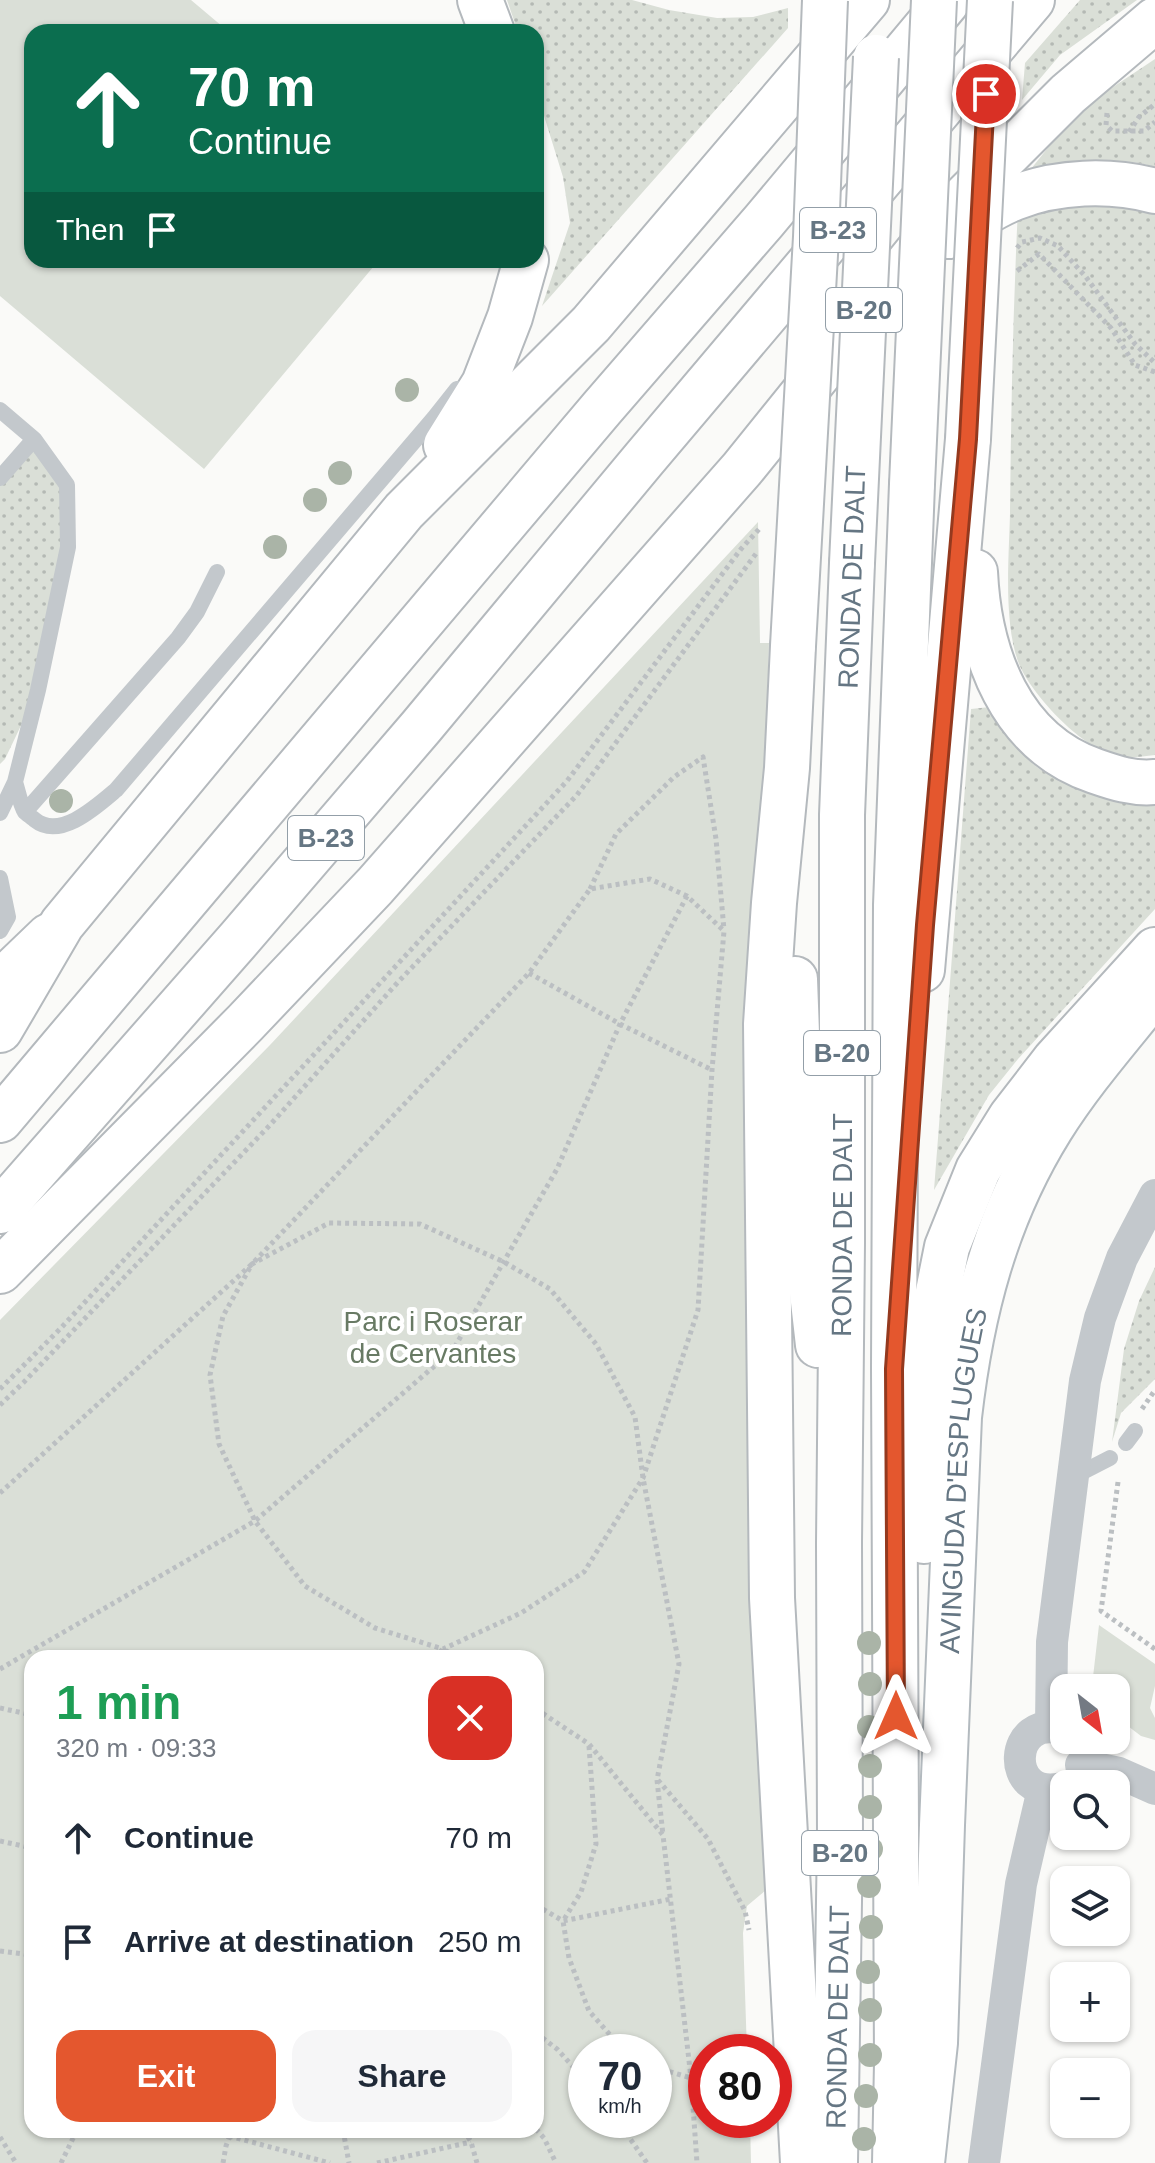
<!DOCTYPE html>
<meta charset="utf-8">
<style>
:root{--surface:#fff;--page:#f6f6f7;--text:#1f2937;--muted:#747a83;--accent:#e4572e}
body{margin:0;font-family:Helvetica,sans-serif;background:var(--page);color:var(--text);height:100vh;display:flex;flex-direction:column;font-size:30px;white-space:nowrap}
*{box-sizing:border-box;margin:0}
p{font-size:26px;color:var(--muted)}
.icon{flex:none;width:44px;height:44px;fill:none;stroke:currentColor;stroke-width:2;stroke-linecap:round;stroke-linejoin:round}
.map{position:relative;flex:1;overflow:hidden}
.details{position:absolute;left:24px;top:1650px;width:520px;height:488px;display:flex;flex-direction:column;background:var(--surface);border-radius:24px;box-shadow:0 2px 6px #0004}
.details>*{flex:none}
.banner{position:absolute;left:24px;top:24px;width:520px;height:244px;border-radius:24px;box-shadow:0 2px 6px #0004;background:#0b6e4f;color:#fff;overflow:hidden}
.needle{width:52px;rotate:149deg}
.buttons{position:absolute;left:1050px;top:1674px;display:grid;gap:16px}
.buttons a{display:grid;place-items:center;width:80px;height:80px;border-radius:16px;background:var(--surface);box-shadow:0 2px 6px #0004;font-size:40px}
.speed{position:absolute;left:568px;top:2034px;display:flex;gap:16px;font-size:40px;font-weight:700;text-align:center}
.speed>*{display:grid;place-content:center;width:104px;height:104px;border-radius:50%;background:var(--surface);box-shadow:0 2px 6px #0004;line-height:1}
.speed small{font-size:20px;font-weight:400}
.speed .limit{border:12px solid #d22;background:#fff;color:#111}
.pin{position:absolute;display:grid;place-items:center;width:68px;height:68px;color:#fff;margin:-34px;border:4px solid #fff;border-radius:50%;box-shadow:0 2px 8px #0007}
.me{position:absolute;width:88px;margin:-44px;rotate:0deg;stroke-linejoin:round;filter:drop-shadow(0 0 6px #0008)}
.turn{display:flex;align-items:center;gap:28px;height:168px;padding:0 32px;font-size:36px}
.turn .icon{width:104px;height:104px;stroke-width:2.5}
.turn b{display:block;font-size:56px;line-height:68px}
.then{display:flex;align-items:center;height:76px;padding:0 32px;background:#0003;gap:16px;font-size:30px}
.round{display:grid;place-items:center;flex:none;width:84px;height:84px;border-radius:24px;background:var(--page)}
.head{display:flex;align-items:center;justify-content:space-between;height:136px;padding:0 32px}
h1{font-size:48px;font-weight:800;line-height:60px;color:#1e9e55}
.button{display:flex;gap:16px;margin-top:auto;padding:16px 32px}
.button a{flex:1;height:92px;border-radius:24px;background:var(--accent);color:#fff;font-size:32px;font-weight:800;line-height:92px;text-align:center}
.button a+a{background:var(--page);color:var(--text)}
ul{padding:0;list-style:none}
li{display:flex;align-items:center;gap:24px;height:104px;padding:0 32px}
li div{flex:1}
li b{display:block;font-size:30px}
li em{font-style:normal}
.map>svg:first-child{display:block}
.grass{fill:url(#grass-dots)}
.park{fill:#dadfd7;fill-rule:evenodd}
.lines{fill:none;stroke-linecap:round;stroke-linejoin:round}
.secondary-casing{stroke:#b3babf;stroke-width:48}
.primary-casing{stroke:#b5babe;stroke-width:48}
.highway-casing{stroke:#b4b9bd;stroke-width:48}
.path{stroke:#bbbfc2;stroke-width:5;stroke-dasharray:4 4;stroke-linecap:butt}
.lane{stroke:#c3c8cc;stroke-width:16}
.street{stroke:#c3c8cc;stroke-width:32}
.secondary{stroke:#fff;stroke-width:44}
.primary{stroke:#fff;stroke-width:44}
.highway{stroke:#fff;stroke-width:44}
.highway-bridge-casing{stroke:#b4b9bd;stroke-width:48;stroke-linecap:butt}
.highway-bridge{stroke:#fff;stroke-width:44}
.tree{fill:#aab4a7}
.route-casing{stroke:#94391e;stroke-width:20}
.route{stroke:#e4572e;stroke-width:14}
.labels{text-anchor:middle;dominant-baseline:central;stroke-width:8;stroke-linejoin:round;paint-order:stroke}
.shield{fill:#fff;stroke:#939fa8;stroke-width:2}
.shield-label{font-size:26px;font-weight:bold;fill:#657683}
.street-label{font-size:28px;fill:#657683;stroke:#fff}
.park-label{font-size:28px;fill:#687a64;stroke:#fff}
</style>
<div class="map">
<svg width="1155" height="2163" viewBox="0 0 1155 2163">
<defs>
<pattern id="grass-dots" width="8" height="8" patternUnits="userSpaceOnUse" patternTransform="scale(2)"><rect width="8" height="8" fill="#dadfd7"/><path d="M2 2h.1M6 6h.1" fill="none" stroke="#b4b9b4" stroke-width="1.8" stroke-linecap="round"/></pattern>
</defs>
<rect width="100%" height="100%" fill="#fafaf8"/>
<path class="grass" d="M507,0H632L669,10L717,18L753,17L788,8V28L542,306L570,223L563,177L536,90V32H518Z
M1080,0H1137L1060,55L1022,100L1025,63Z
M1155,59V167C1112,153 1065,169 1023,179L1066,125L1101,95Z
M1056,197L1155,211V755C1140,757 1127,759 1113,755C1080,746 1032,695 1019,664C1003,623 1009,557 1010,513C1011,411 1013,310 1018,208Z
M34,439L67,485L68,547L38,690L5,759L0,764V478Z
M990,707C1004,729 1019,755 1041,770C1070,790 1120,793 1155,798V909L1018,1059L989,1095L934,1190L971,709Z
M1155,1267V1379L1121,1413L1112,1442L1124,1349L1139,1301Z"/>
<path class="park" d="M0,0H191L229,32H32V260H379L204,469L0,296Z
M758,522L760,643H769L758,983V1714L762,1831L766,1890L747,1906L743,1933L747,2052H706V2120H750L751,2163H0V1320L270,1045ZM32,1658H536V2130H32ZM586,2052H654V2120H586Z
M1099,1625L1155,1664V1686L1150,1708L1155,1718V1740L1141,1736L1116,1717V1688H1097L1093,1677Z"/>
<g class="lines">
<defs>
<g id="secondary">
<path id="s1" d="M922,2163L935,2043L942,1825L959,1417C971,1313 995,1218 1051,1128C1081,1080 1120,1036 1155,992"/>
</g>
<path id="primary" d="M0,983L49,936"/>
<g id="highway">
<path d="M480,0L492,32"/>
<path d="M949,236C969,222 991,207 1014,198C1057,181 1110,179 1155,191"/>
<path d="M446,445L484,384L510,317L526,260"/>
<path d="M975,572C979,654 1010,742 1095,771C1115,778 1133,784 1155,782"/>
<path d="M793,646L787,768L774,903L766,1024L772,1598L803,2163"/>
<path d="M922,970L968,439"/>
<path d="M795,979L804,1223L818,1345"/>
<path d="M0,1030L62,924L404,511L591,324L867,0"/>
<path d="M0,1120L602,408L764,221L947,2"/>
<path d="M0,1211L239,939L421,727L644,459L1032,0"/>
<path d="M0,1271L245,1023L375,886L742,469L948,214L1068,94L1155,20"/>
<path d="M924,1541L928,1342L947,1247L978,1170L1011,1117L1055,1060L1155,950"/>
<path id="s2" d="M835,2163L840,1836L839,1543L842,1243V815L852,563"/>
<path d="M895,2163L897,2063L894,1369L896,905L912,484"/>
</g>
</defs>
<use href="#secondary" class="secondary-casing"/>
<use href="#primary" class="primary-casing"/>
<use href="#highway" class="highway-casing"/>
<path class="path" d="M1107,113L1106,125L1112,131H1144L1155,122
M1129,132L1139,117L1155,104
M1017,248L1022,242L1040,238L1058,246L1086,277L1135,344L1155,363
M1017,271L1039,254L1111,328L1135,365L1155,372
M590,889L616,834L674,777L703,757L716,839L724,930
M529,973L620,1024L712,1070
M0,1389L60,1329L567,781L741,549L761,527
M0,1405L24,1382L270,1125L399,981L577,795L758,551
M1142,1409L1155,1390
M1118,1482L1101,1611L1155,1649
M0,1493L252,1264L529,973L590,889L650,879L687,896L724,931L712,1070L698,1310L643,1478L584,1572L521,1613L443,1649L375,1628L305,1586L255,1521L219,1444L210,1375L223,1316L252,1264L329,1223L420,1224L504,1262L550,1289L596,1344L635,1417L643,1478L679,1664L657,1780L663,1835
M434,1658L443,1649L458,1658
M0,1669L255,1521L453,1350L557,1169L620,1024L687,896
M0,1708L32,1715
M536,1709L589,1744L663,1835L691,2078L697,2163
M589,1746L596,1844L581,1892L563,1921L569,1958L589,2011L625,2052
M658,1780L708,1839L745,1911L749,1930
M0,1841L32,1848
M536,1905L563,1921L671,1899
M0,1951L32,1955
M536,2033L557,2049L586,2081
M654,2067L691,2078
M617,2120L647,2163
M536,2129L544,2138L556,2163
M343,2130L349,2163
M464,2130L471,2142L477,2163
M229,2136L330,2163
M0,2137L16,2163
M61,2163L77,2130
M223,2163L226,2146L232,2130
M377,2163L471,2142"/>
<path class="lane" d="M0,410L34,439L67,485L68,547L38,690L15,782L0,813
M0,478L34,439
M15,782C18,791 20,804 25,812C26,813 34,819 35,820C60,840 96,807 116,790L434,418L457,389
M25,812L178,638L197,612L217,572
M0,878L8,917L0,931
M1126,1443L1135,1431
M1073,1477L1110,1458"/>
<path class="street" d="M1051,1727L1052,1642L1085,1381L1100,1318L1122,1258L1155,1195
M1081,1765L1119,1773L1155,1789
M1062,1788C1003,1802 1008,1711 1064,1730
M984,2163L1021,1884L1043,1789"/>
<use href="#secondary" class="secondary"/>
<use href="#primary" class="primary"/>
<use href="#highway" class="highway"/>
<defs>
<path id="highway-bridge" d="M968,439L990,0
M912,484L934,0
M852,563L876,57
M793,646L816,237L825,0"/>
</defs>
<use href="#highway-bridge" class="highway-bridge-casing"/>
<use href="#highway-bridge" class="highway-bridge"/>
</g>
<g class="tree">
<circle cx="407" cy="390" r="12"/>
<circle cx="340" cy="473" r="12"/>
<circle cx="315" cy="500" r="12"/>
<circle cx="275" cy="547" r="12"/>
<circle cx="61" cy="801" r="12"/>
<circle cx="869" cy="1643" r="12"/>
<circle cx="870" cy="1684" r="12"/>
<circle cx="869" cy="1727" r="12"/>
<circle cx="870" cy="1766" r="12"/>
<circle cx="870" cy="1807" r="12"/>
<circle cx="871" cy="1849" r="12"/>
<circle cx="869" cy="1886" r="12"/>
<circle cx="871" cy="1927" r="12"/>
<circle cx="868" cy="1972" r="12"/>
<circle cx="870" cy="2010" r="12"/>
<circle cx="870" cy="2055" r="12"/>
<circle cx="866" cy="2096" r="12"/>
<circle cx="864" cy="2139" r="12"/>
</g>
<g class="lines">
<defs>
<path id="route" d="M896,1716L894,1369L925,925L968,439L986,94"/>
</defs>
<use href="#route" class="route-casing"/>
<use href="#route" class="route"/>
</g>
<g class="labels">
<g class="shield">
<rect x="800" y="208" width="76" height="44" rx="6"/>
<rect x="826" y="288" width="76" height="44" rx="6"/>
<rect x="288" y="816" width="76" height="44" rx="6"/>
<rect x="804" y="1031" width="76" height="44" rx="6"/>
<rect x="802" y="1831" width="76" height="44" rx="6"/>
</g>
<g class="shield-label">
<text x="838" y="230">B-23</text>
<text x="864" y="310">B-20</text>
<text x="326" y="838">B-23</text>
<text x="842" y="1053">B-20</text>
<text x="840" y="1853">B-20</text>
</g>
<g class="street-label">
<text transform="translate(852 577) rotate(-88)">RONDA DE DALT</text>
<text stroke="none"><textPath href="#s2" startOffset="938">RONDA DE DALT</textPath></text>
<text stroke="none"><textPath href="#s1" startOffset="684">AVINGUDA D'ESPLUGUES</textPath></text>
<text stroke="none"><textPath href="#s2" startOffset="146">RONDA DE DALT</textPath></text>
</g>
<g class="park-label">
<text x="433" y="1321">Parc i Roserar<tspan x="433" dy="32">de Cervantes</tspan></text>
</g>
</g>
</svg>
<div class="buttons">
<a><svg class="needle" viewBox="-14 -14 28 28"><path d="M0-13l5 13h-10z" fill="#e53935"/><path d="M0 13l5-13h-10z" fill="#747a83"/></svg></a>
<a><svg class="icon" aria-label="search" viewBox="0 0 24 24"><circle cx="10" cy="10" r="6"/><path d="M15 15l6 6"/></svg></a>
<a><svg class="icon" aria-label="layers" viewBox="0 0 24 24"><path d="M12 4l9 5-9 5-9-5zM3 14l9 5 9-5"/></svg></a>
<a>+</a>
<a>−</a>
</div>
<div class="speed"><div>70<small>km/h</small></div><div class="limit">80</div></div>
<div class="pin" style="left:986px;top:94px;background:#d93025"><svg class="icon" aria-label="arrive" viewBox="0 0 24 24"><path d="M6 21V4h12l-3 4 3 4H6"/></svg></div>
<svg class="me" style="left:896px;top:1716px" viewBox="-20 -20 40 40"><path d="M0-17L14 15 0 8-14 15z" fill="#e4572e" stroke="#fff" stroke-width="4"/></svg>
<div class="banner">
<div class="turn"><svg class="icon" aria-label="ahead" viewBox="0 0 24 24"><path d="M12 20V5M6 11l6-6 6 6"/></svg><div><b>70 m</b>Continue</div></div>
<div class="then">Then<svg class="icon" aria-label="arrive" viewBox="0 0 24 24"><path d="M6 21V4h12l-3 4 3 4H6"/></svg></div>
</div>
<section class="details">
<div class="head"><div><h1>1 min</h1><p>320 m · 09:33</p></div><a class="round" style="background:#d93025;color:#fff"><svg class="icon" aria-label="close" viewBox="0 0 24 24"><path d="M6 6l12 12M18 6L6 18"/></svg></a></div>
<ul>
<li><svg class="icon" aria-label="ahead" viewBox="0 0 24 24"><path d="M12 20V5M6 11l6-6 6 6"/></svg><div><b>Continue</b></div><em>70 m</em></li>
<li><svg class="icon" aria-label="arrive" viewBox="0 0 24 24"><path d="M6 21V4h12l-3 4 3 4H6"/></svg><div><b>Arrive at destination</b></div><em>250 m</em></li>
</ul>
<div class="button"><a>Exit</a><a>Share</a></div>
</section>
</div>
